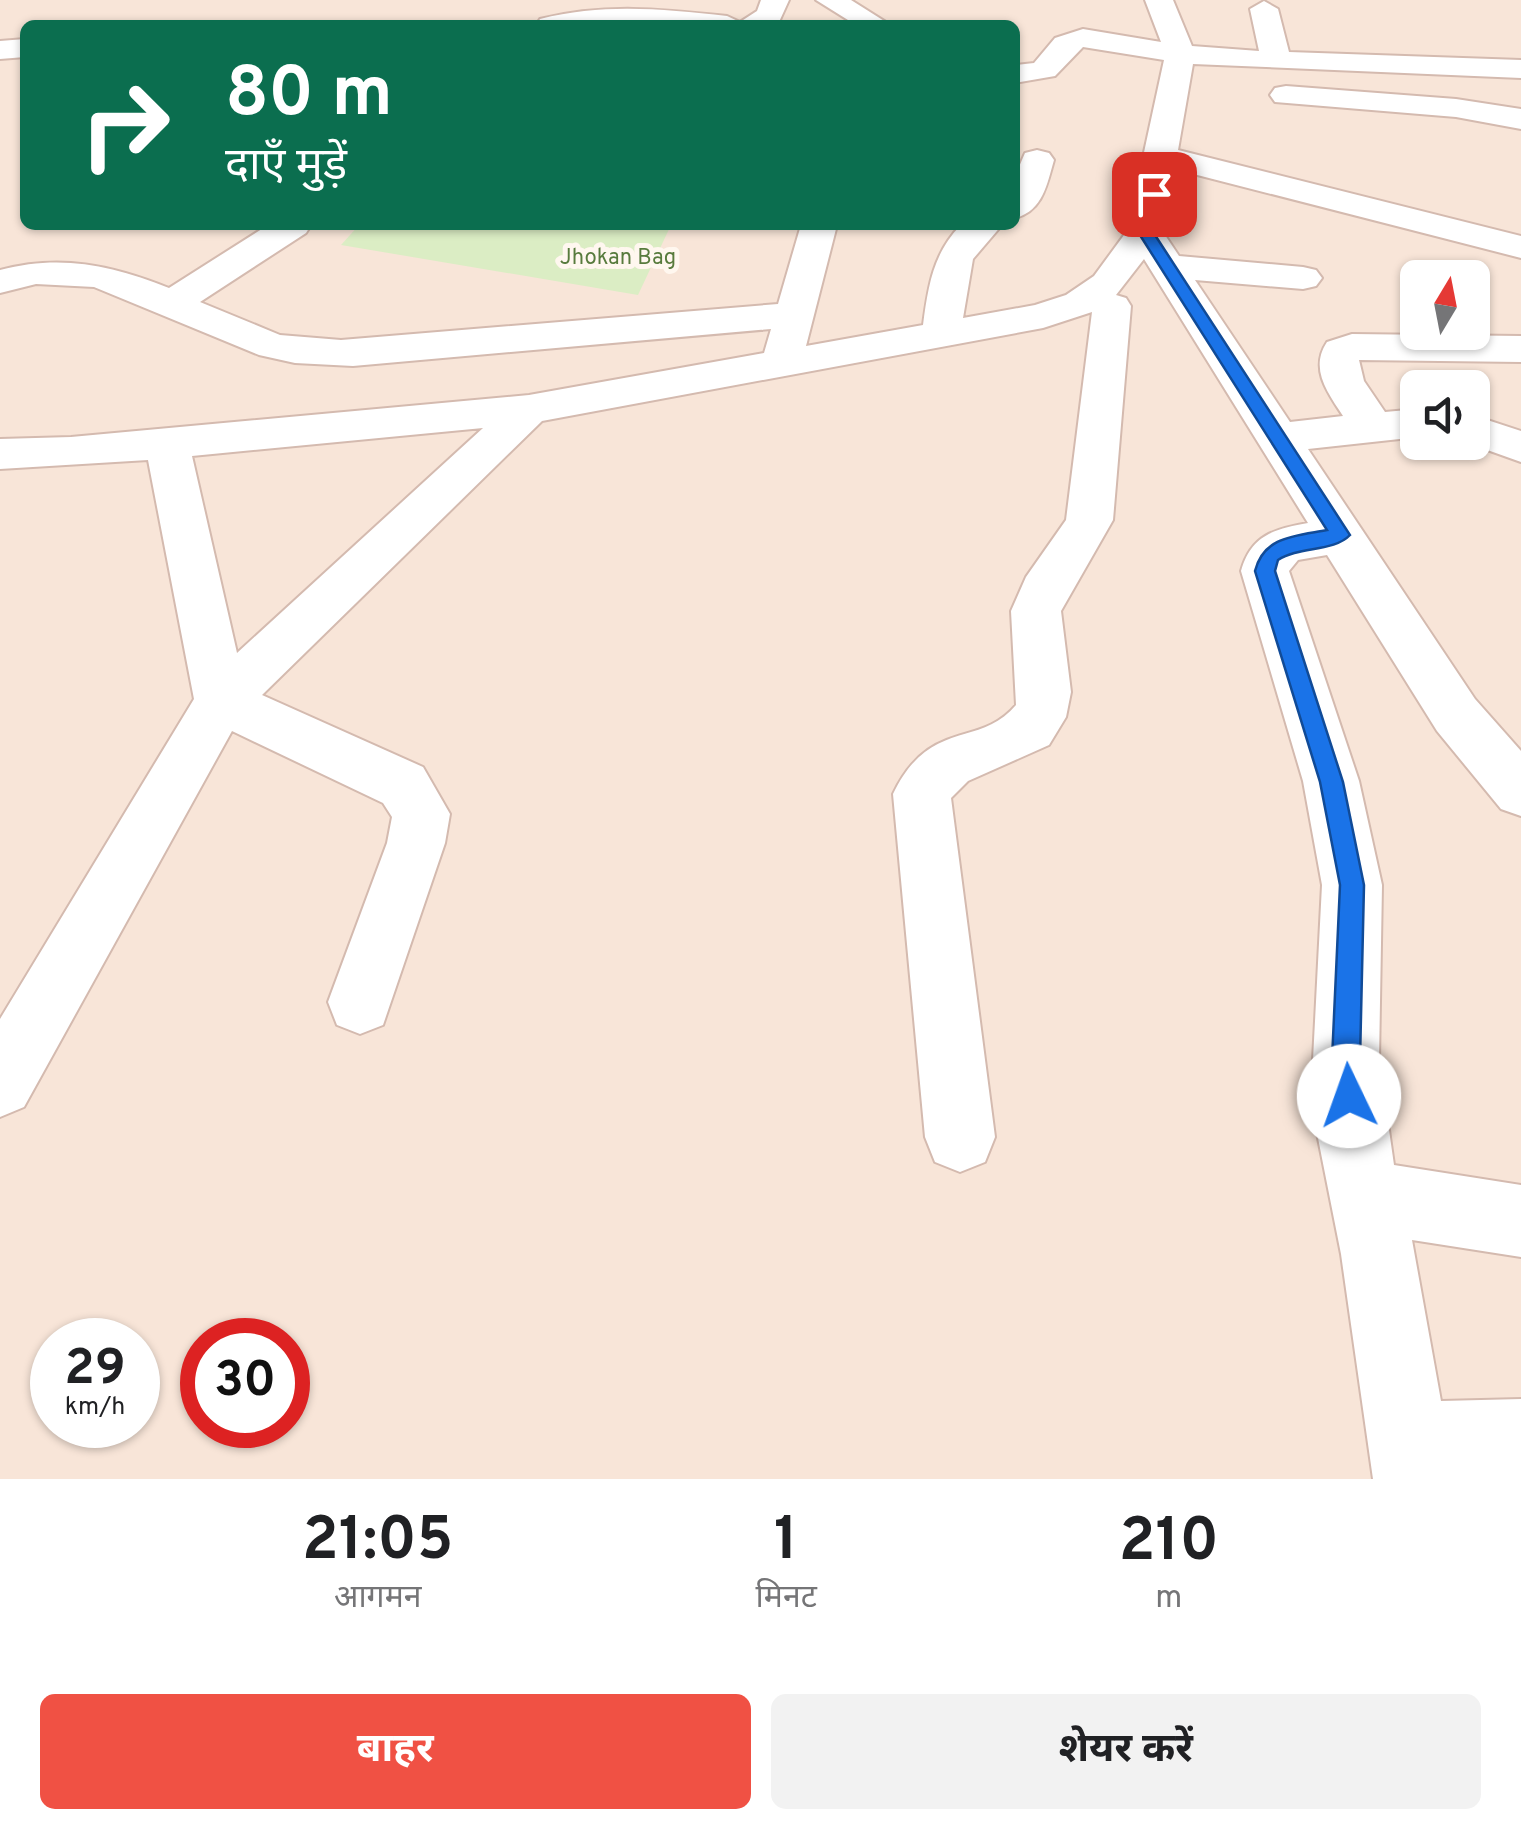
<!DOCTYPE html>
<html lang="hi">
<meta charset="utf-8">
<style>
:root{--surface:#fff;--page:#f2f2f2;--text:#202124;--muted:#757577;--accent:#f05144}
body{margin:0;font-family:Overpass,"Noto Sans Devanagari",sans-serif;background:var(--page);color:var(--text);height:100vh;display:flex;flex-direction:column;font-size:38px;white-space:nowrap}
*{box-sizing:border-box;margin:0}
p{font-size:32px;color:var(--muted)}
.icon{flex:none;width:55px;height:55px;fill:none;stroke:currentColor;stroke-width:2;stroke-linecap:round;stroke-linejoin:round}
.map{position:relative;height:1479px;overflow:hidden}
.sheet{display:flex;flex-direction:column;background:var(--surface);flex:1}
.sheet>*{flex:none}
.banner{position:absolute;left:20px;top:20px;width:1000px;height:210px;border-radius:15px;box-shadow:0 2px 8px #0004;background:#0b6e4f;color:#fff;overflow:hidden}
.needle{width:65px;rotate:10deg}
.controls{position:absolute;left:1400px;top:260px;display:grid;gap:20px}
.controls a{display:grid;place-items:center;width:90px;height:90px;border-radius:15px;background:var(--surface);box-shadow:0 2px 8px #0004;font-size:50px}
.speed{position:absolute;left:30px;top:1318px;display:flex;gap:20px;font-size:50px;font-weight:700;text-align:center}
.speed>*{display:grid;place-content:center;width:130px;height:130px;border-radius:50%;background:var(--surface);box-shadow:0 2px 8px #0004;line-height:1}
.speed small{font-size:25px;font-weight:400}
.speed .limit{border:15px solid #d22;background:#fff;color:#111}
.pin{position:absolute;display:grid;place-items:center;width:85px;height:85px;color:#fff;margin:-42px;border-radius:20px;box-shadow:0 5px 15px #0006}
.me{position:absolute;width:110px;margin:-55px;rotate:357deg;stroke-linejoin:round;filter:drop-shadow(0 0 8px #0008)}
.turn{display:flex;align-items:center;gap:35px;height:210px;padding:0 40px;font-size:45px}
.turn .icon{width:130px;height:130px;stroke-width:2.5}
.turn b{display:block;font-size:70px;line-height:85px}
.eta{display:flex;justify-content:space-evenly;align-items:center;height:170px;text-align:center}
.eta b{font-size:60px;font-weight:700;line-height:70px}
.primary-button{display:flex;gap:20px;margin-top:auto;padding:20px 40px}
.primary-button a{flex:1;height:115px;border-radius:15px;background:var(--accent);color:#fff;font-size:40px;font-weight:700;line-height:115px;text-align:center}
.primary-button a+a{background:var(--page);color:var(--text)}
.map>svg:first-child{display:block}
.residential{fill:#f8e5d8;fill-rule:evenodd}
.green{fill:#dbedc4}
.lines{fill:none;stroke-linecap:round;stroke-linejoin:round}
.minor-casing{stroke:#d4baaf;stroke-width:4}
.minor{fill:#fff;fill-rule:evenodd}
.route{fill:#1a73e8;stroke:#114b97;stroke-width:2.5}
.labels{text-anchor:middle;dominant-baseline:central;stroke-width:10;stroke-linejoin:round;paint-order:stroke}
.far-park-label{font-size:22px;fill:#587b3d;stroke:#fff7ef}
</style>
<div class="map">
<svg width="1521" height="1479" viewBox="0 0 1521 1479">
<rect width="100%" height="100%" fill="#fef2e8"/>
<path class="residential" d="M0,0H1521V1479H0ZM25,25H1015V225H25ZM1418,278H1472V332H1418ZM1418,388H1472V442H1418ZM52,1340H138V1425H52ZM202,1340H288V1425H202Z"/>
<path class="green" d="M359,225H671L638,295L341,245Z"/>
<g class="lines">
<defs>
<path id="minor" d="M761,0H789L779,22L536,25L540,19C604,3 662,9 727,16L740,22L757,11Z
M816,0H851L889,24L856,25Z
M1145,0H1173L1192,46L1259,51L1250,9L1264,1L1278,9L1289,52L1521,60V78L1193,64L1178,150L1521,236V258L1174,169L1163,232L1179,256L1303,267L1316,270L1322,278L1316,286L1303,289L1195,280L1290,422L1343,416C1328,393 1309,369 1327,342L1352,334L1521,336V362L1359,360L1364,381L1385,412L1418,409V437L1308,449L1475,699L1521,751V816L1501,809L1437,731L1327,555L1298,560L1289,571L1359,781L1382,885L1379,1060L1394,1165L1521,1185V1257L1412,1240L1441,1401L1521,1399V1479H1373L1341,1254L1317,1133L1313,1060L1322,885L1303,781L1241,571C1251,535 1274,529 1308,523L1144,259L1116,295L1126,298L1131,306L1113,520L1061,611L1071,692L1066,717L1049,745L968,781L951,798L995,1137L985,1162L960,1172L935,1162L925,1137L893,794C930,717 979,749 1016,705L1011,611L1026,577L1066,520L1092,312L1043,328L542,421L262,695L423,767L450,814L445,843L383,1025L360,1034L337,1025L328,1002L387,843L392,817L383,803L232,731L24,1107L0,1117V1019L194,699L148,460L0,469V439L71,437L529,395L764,353L771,329L353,366L295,363L259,355L94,287L36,284L0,293V270C60,254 112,265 169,288L268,225H311L306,233L200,302L280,335L341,340L778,304L801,225H837L806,346L923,325C928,287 933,253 961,225H1002L973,259L963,318L1035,305L1066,295L1094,276L1127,231L1164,60L1083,47L1055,76L1015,83V65L1034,63L1055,38L1083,29L1161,42ZM483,428L237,653L192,456Z
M25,39V57L0,59V41Z
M1286,86L1456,99L1521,109V129L1456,117L1275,102L1270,95L1275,88Z
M1037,150L1049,153L1054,160C1047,184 1043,211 1015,218V176L1025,153Z
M1472,415L1521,431V462L1465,442H1472Z"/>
</defs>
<use href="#minor" class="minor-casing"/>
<use href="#minor" class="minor"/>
</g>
<path class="route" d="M1154,190L1161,194L1153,232L1350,535C1334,552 1299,546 1278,560L1275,571L1343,782L1364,885L1360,1060L1363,1096L1359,1106L1349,1111L1339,1106L1332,1060L1340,885L1320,782L1255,571C1264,536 1295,536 1327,530L1138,232L1146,194Z"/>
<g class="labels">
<g class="far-park-label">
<text x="618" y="258">Jhokan Bag</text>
</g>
</g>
</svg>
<div class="controls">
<a><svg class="needle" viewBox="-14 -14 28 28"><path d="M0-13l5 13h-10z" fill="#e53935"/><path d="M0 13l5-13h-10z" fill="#757577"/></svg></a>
<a><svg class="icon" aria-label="sound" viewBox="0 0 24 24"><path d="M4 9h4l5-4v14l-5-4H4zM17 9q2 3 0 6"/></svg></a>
</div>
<div class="speed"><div>29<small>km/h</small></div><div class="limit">30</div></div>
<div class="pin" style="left:1154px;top:194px;background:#d93025"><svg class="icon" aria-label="arrive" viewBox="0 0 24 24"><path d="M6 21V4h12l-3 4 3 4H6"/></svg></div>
<svg class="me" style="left:1349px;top:1096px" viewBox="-20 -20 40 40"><circle r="19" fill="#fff"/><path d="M0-13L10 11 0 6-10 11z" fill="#1a73e8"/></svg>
<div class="banner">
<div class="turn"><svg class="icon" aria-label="right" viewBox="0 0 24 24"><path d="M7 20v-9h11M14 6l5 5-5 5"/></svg><div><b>80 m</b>दाएँ मुड़ें</div></div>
</div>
</div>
<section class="sheet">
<div class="eta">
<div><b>21:05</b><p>आगमन</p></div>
<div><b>1</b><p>मिनट</p></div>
<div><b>210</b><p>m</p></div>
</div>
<div class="primary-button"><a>बाहर</a><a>शेयर करें</a></div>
</section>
